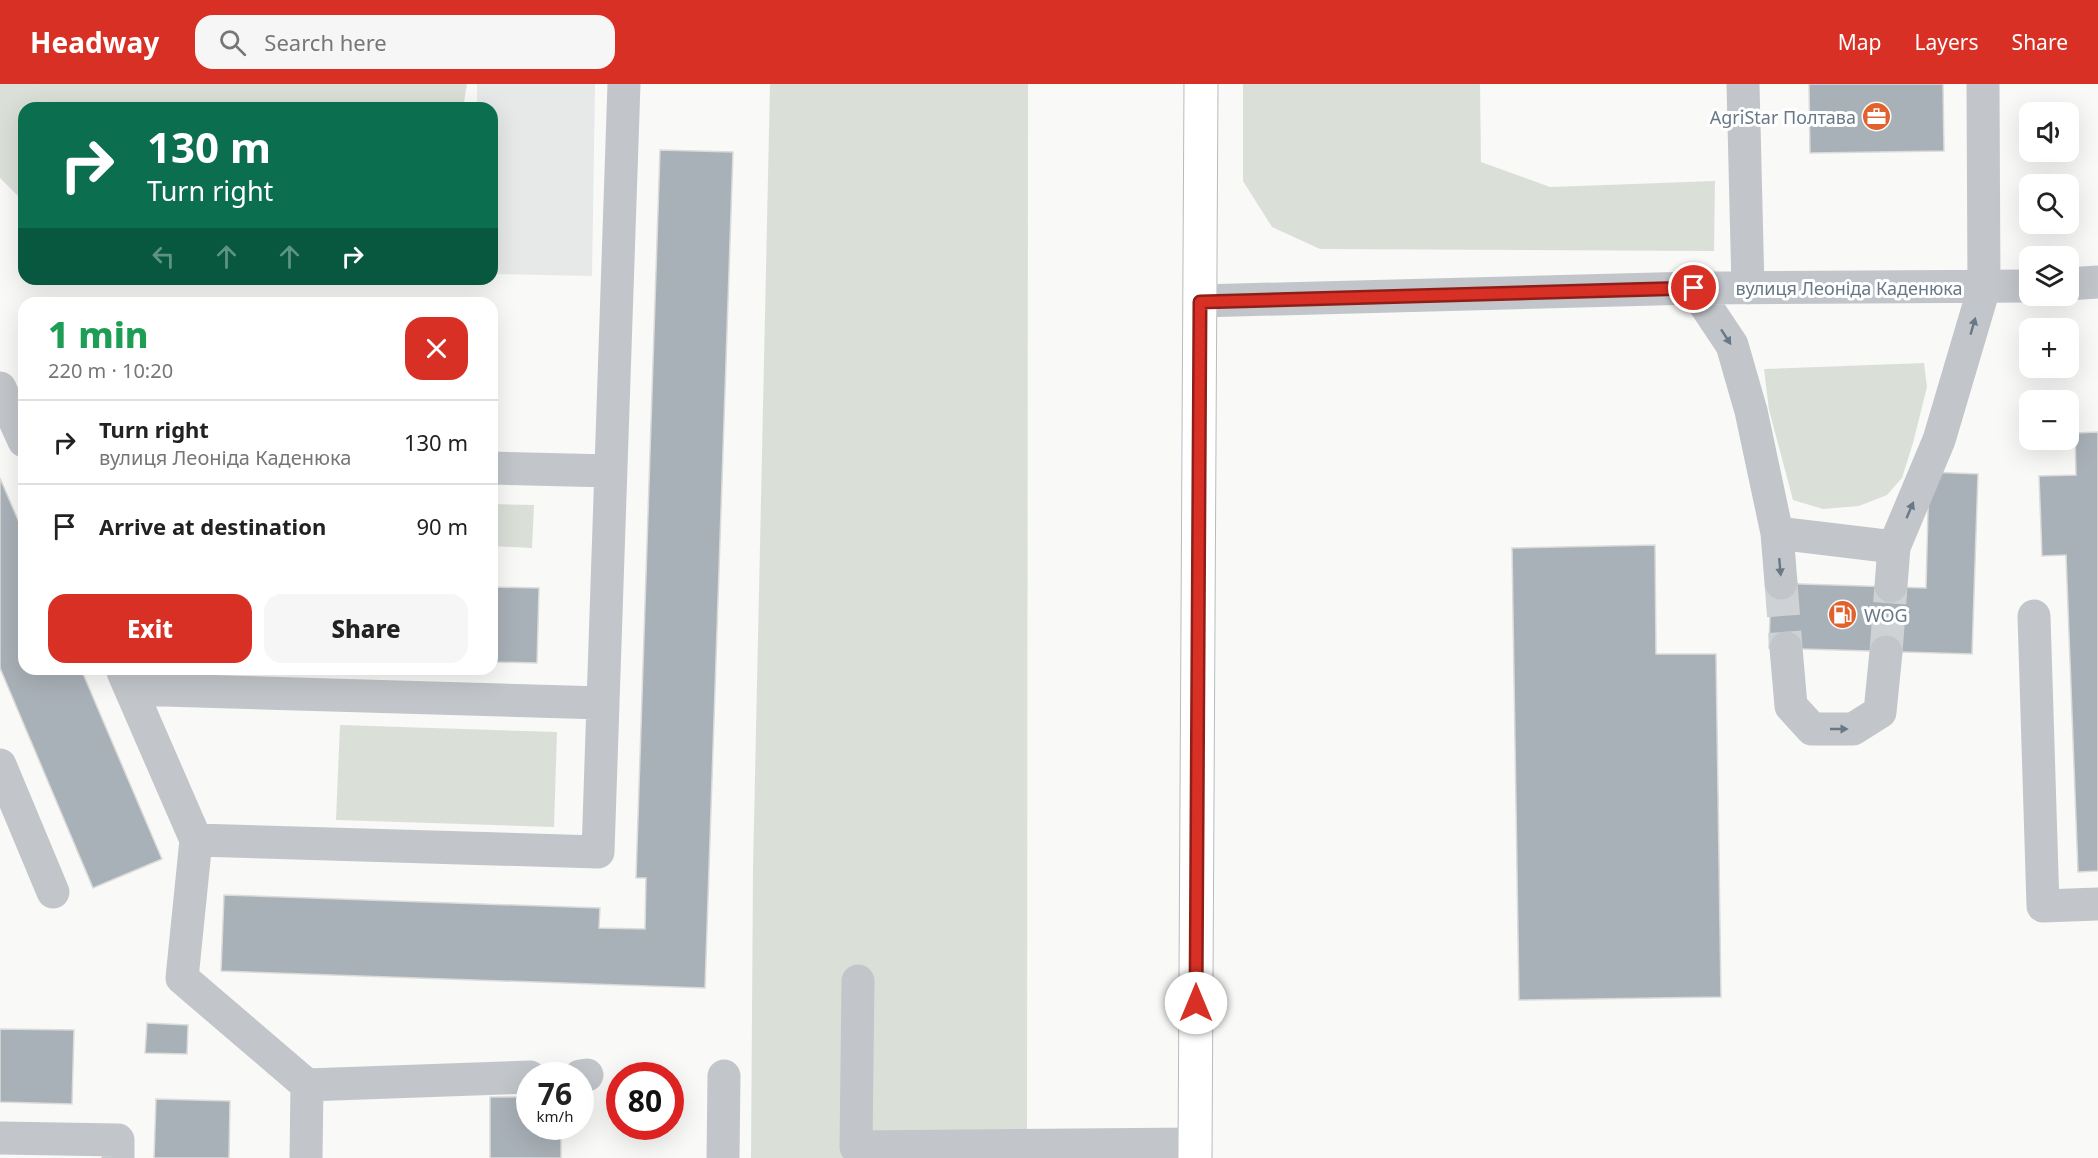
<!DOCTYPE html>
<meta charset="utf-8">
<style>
:root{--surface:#fff;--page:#f6f6f6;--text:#222;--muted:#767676;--line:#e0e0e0;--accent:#d93025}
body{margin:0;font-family:"Noto Sans",sans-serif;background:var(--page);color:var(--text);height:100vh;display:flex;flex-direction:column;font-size:22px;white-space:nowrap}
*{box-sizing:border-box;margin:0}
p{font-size:20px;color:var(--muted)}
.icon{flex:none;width:33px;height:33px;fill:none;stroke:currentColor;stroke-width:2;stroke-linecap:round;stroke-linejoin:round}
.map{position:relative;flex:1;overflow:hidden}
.panel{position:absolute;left:18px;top:213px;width:480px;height:378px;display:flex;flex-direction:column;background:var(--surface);border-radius:18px;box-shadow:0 6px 24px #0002}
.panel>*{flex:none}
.banner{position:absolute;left:18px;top:18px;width:480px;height:183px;border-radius:18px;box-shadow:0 6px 24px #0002;background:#0b6e4f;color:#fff;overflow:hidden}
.controls{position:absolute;left:2019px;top:18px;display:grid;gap:12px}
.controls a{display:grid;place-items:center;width:60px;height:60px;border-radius:12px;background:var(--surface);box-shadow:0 6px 24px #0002;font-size:30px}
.speed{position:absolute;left:516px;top:978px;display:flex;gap:12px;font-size:30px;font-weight:700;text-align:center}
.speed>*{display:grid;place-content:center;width:78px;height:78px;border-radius:50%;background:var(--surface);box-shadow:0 6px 24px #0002;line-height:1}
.speed small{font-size:15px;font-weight:400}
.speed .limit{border:9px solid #d22;background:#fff;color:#111}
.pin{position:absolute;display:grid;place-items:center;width:51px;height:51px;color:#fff;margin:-26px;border:3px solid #fff;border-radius:50%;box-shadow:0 2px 6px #0007}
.me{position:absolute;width:66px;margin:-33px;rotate:0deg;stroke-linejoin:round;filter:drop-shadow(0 0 4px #0008)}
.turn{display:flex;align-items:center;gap:21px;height:126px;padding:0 30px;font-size:27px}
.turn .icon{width:78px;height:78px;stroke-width:2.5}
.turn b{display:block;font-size:42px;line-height:51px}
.lanes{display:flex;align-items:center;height:57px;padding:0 30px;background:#0003;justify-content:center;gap:30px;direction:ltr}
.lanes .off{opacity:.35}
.round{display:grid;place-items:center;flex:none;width:63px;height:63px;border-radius:18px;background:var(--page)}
.head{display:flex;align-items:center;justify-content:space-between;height:102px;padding:0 30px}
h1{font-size:36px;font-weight:800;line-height:45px;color:#1e9e55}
.cta{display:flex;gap:12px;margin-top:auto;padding:12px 30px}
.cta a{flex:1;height:69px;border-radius:18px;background:var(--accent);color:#fff;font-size:24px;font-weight:800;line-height:69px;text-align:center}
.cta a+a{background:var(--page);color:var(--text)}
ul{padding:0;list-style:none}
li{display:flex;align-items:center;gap:18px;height:84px;padding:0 30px;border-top:2px solid var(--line)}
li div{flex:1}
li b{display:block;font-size:22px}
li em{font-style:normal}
header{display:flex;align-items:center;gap:36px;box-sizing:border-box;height:84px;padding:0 30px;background:var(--accent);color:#fff}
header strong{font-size:28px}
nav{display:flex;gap:33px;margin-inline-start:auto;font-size:21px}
.search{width:420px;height:54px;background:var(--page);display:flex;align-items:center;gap:15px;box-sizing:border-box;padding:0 21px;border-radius:18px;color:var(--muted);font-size:22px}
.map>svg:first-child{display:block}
.built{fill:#e7e8e8}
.green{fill:#dae0d8}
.building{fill:#a9b1b8;stroke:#dbdbd9;stroke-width:1.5}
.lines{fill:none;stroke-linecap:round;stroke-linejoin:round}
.minor-tunnel{stroke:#ced2d5;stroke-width:33;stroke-dasharray:33 16;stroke-linecap:butt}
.highway-casing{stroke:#b8bbbe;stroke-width:35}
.minor{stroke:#c2c6ca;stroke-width:33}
.highway{stroke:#fff;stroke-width:33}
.oneway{fill:#687887}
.route-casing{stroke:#8d1f18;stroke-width:15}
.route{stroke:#d93025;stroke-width:10}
.labels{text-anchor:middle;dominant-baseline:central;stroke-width:6;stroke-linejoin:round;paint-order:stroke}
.poi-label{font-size:18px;fill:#687887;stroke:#fff;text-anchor:end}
.street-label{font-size:18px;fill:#687887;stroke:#fff}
</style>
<header>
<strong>Headway</strong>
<div class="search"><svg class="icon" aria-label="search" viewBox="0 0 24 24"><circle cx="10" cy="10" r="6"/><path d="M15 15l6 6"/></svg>Search here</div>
<nav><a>Map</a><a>Layers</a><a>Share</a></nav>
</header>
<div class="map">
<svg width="2098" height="1074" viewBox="0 0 2098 1074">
<rect width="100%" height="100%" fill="#f9f9f7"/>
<path class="built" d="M477,0H595L592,192L492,190V24H477Z"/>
<path class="green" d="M0,0H467L463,24H24V118L0,94Z
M770,0H1028L1027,1074H751L753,784Z
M1243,0H1480L1481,78L1550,103L1715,97L1714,167L1320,165L1272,143L1243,97Z
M1924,279L1927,303L1913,359L1902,394L1887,411L1859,422L1823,425L1793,416L1769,326L1764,285Z
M492,420L534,421L532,464L492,462Z
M340,641L557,648L554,743L336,736Z"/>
<path class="building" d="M1809,0H1943L1944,67L1810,69Z
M660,66L733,68L705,904L221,887L224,811L600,824L599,844L645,845L646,794H636Z
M2098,348V787L2078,788L2066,471L2042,472L2039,392L2076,391L2075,349Z
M1929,388L1978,390L1972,570L1769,564L1771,499L1926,504Z
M0,394L24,450V585H81L162,775L93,804L0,584Z
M1655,461L1656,570H1716L1721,913L1519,916L1512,464Z
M492,503L539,504L537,579L492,578Z
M147,939L188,941L187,970L145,969Z
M0,945L74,946L72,1020L0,1018Z
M490,1013H530V1042H561V1074H490Z
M156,1015L230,1017L229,1074H154Z"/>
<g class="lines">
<path class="minor-tunnel" d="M1781,499L1786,564
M1886,568L1891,502"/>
<defs>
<path id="highway" d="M1195,1074L1201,0"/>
</defs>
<use href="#highway" class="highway-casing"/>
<path class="minor" d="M1743,0L1748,204
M2068,200L2098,198
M1694,204L1732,261L1751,327L1777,449L1781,499
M1200,217L1694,204L2030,202
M0,304L24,357
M492,384L611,387
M1777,449L1894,463
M1891,502L1894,463L1939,356L1984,204L1983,0
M2034,532L2043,822L2098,820
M1786,564L1791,622L1812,645H1853L1880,628L1886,568
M123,588L196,756L182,894L307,1001L306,1074
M131,605L603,619L624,0
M0,681L53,808
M196,756L598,768L603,619
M858,897L856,1063L1195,1060
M580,992L587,991
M307,1001L530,993
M0,1054L118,1056V1074
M723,1074L724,992"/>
<use href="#highway" class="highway"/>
</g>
<defs><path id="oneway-solid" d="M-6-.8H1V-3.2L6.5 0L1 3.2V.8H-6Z" transform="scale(1.5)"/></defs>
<g class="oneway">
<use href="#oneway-solid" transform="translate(1973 242) rotate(-74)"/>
<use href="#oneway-solid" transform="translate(1726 253) rotate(57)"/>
<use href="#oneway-solid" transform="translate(1910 426) rotate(-67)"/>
<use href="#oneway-solid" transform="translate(1780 483) rotate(85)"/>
<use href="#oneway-solid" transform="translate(1839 645)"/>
</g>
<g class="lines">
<defs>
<path id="route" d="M1196,919L1200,218L1694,204"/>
</defs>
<use href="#route" class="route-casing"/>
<use href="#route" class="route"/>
</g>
<defs>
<symbol id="office-disc" viewBox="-11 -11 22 22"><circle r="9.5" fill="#e1622f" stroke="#fff"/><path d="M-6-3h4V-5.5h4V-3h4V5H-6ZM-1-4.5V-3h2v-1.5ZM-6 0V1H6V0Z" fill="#fff"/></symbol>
<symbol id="fuel-disc" viewBox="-11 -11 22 22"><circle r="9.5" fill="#e1622f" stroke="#fff"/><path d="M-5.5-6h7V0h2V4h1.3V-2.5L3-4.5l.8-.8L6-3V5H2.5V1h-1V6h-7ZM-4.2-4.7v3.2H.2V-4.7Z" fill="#fff"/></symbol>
</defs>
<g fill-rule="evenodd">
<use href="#office-disc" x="1860" y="16" width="33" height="33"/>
<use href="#fuel-disc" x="1826" y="514" width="33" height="33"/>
</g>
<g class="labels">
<g class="poi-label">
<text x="1856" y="33">AgriStar Полтава</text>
<text x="1864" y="531" text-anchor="start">WOG</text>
</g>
<g class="street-label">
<text x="1849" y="204">вулиця Леоніда Каденюка</text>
</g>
</g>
</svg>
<div class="controls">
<a><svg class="icon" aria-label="sound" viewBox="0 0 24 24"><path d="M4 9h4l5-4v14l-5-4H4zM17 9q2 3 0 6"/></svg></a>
<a><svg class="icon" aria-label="search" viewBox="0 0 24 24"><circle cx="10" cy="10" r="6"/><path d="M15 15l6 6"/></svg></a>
<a><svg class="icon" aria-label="layers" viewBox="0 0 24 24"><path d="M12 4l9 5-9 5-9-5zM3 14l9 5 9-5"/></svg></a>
<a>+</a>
<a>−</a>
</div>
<div class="speed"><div>76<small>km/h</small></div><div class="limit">80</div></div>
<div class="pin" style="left:1694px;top:204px;background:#d93025"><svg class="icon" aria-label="arrive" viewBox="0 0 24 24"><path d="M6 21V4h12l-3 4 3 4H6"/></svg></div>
<svg class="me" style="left:1196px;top:919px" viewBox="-20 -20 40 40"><circle r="19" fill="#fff"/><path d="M0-13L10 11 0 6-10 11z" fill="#d93025"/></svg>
<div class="banner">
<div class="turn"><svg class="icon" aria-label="right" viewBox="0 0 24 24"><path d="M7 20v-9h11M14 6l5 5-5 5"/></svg><div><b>130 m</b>Turn right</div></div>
<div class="lanes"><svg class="icon off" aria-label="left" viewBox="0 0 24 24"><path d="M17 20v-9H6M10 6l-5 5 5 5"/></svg><svg class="icon off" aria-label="ahead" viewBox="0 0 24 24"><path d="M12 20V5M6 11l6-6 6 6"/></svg><svg class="icon off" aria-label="ahead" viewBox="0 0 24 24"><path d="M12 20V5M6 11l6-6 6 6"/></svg><svg class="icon" aria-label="right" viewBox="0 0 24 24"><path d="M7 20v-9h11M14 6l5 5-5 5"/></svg></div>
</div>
<section class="panel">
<div class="head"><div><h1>1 min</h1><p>220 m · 10:20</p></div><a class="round" style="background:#d93025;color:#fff"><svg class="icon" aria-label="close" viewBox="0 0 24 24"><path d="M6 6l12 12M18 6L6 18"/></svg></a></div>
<ul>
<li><svg class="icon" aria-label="right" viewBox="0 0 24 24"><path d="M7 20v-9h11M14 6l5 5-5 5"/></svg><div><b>Turn right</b><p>вулиця Леоніда Каденюка</p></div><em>130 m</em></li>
<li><svg class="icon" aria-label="arrive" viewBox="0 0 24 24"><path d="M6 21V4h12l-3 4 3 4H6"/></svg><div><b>Arrive at destination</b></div><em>90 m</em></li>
</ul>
<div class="cta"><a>Exit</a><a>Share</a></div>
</section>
</div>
